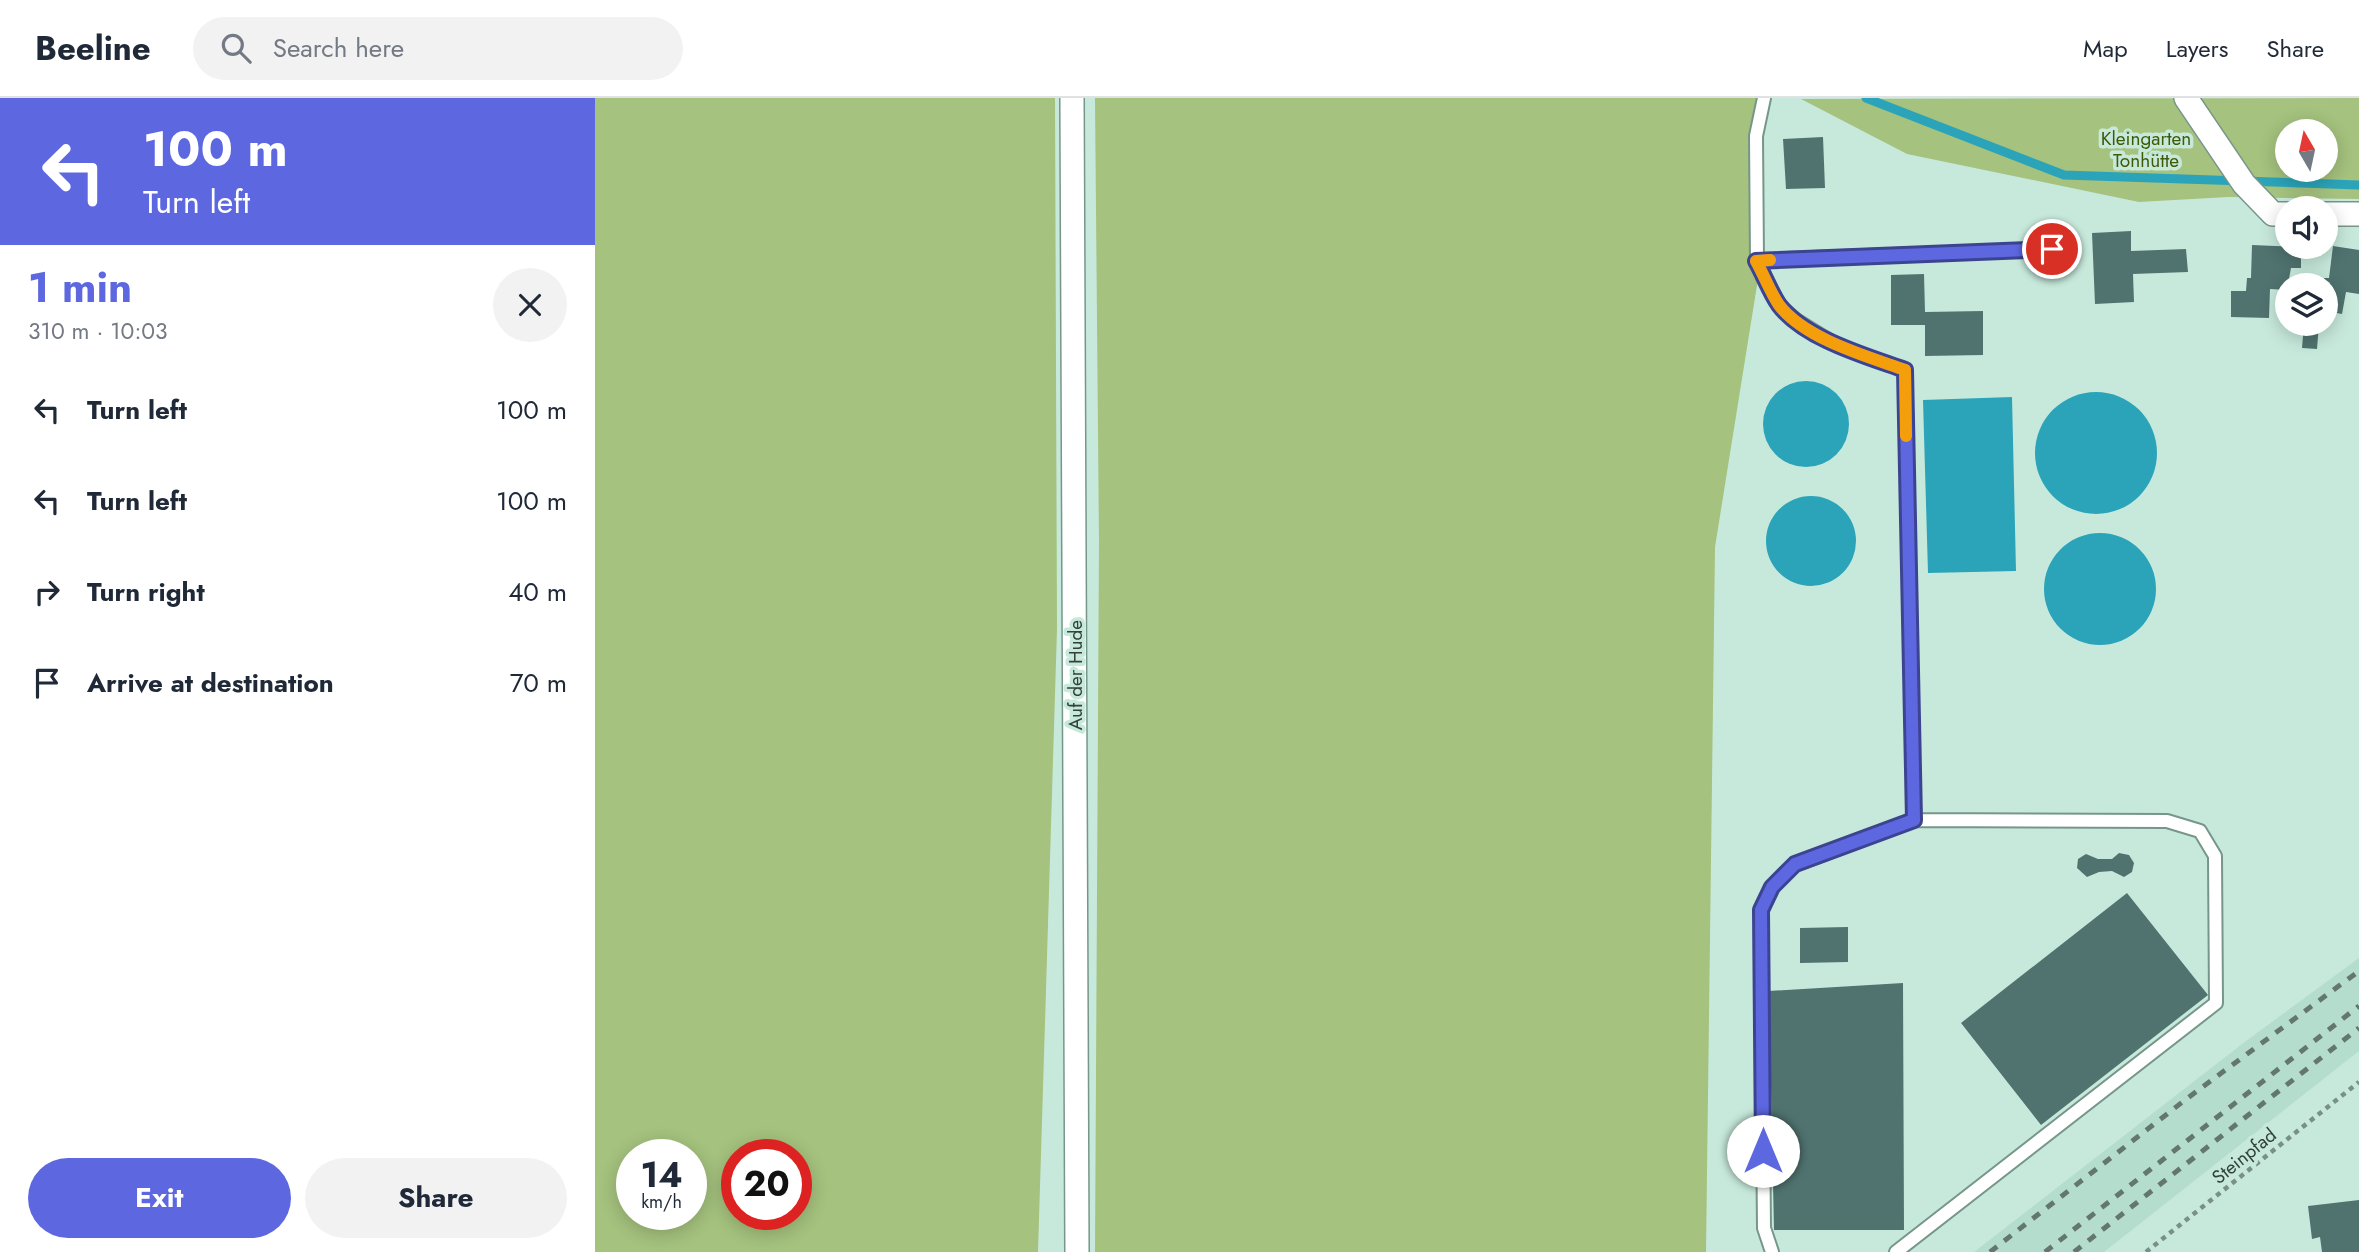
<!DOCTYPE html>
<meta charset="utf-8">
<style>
:root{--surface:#fff;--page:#f2f2f3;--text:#1f2937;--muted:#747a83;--line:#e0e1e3;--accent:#5d68e0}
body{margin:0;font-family:Jost,sans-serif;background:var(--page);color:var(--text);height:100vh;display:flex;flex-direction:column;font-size:26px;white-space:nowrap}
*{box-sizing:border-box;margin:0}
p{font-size:23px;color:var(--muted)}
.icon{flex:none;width:38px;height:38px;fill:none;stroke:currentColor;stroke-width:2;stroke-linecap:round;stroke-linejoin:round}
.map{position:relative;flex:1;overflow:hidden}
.details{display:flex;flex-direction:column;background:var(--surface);width:595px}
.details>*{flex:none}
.top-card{background:#5d68e0;color:#fff;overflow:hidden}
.needle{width:46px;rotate:351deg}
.tools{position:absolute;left:1680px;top:21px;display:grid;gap:14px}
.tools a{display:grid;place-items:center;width:63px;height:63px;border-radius:50%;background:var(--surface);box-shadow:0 4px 18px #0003;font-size:35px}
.speed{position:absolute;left:21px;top:1041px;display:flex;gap:14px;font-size:35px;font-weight:700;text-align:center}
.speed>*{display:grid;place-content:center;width:91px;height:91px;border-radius:50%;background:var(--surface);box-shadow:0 4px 18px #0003;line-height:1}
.speed small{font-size:18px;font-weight:400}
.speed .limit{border:10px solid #d22;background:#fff;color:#111}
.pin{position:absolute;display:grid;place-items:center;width:60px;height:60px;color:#fff;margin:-30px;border:4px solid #fff;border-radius:50%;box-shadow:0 2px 7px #0007}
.me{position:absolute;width:77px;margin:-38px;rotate:0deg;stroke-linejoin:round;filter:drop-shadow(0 0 5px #0008)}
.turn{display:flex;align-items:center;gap:24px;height:147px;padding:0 28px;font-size:32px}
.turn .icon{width:91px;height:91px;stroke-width:2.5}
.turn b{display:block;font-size:49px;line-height:60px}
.round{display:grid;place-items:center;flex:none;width:74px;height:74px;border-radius:37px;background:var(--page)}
.headline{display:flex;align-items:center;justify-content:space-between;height:119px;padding:0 28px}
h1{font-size:42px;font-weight:700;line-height:52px;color:var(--accent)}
.button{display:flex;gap:14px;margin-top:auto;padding:14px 28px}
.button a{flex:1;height:80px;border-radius:42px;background:var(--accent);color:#fff;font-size:28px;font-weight:700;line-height:80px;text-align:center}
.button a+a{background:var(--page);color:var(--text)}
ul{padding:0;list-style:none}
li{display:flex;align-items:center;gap:21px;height:91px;padding:0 28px}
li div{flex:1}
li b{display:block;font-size:26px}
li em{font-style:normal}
header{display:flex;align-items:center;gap:42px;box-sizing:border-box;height:98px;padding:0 35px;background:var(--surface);border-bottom:2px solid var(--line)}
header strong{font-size:33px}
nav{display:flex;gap:38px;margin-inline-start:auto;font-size:24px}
.search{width:490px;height:63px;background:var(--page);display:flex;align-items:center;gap:18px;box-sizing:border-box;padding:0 24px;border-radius:38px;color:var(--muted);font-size:26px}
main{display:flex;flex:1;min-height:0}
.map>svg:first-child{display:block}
.built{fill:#b5ddce}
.green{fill:#a5c27e;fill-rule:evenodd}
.water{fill:#2ba4b9}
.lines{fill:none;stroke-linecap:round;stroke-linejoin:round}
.stream{stroke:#2ba4b9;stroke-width:9}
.building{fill:#507370}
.lane-casing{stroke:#77968a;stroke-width:16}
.street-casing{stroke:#77968a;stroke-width:26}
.path{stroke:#799087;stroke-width:4.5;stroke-dasharray:5 5;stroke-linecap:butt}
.lane{stroke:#fff;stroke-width:12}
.street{stroke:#fff;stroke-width:23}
.rail{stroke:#637770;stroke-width:5;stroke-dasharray:9 9;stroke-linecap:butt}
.route-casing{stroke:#3c4492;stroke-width:18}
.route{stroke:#5d68e0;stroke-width:12}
.slow{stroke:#f59e0b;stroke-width:12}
.labels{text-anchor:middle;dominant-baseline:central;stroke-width:7;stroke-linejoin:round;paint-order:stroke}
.park-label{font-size:19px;fill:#3f5a06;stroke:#c7e9dc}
.street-label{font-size:19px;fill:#33403b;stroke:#c7e9dc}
</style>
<header>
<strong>Beeline</strong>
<div class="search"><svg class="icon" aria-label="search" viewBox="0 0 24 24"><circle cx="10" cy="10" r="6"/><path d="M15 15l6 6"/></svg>Search here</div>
<nav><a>Map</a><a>Layers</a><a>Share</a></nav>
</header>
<main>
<section class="details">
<div class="top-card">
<div class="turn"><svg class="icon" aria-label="left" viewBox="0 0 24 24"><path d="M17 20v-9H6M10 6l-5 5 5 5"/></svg><div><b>100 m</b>Turn left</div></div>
</div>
<div class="headline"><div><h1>1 min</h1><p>310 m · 10:03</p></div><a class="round"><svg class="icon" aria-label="close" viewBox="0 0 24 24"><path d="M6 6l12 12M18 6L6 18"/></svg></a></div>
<ul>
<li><svg class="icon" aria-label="left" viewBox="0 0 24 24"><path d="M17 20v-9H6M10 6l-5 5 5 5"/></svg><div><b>Turn left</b></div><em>100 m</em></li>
<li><svg class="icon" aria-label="left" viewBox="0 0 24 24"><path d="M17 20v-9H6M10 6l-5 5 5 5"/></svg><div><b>Turn left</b></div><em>100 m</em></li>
<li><svg class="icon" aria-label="right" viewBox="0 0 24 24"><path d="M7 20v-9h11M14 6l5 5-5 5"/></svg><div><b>Turn right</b></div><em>40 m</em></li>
<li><svg class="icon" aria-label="arrive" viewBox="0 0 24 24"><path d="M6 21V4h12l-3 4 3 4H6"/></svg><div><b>Arrive at destination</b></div><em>70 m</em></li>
</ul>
<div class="button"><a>Exit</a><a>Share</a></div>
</section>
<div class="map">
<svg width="1764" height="1154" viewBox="0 0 1764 1154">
<rect width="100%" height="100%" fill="#c7e9dc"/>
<path class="built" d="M1764,860V953L1509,1154H1379L1651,943Z"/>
<path class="green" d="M0,0H460L462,531L443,1154H0ZM96,1057V1116H37V1057ZM201,1057V1116H142V1057Z
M500,0H1175L1168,38L1167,156L1120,449L1111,1154H500L504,444Z
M1764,0V101L1633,99L1544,104L1312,56L1206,1ZM1692,33H1731V72H1692Z"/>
<path class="water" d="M1168 326a43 43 0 1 1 86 0a43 43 0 1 1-86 0Z
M1440 355a61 61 0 1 1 122 0a61 61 0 1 1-122 0Z
M1417,299L1421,473L1333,475L1328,302Z
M1171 443a45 45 0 1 1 90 0a45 45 0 1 1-90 0Z
M1449 491a56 56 0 1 1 112 0a56 56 0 1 1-112 0Z"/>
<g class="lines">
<path class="stream" d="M1271,0L1469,77L1764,87"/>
</g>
<path class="building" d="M1228,39L1230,90L1191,91L1188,41Z
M1536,133V153L1591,151L1593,174L1538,176L1539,204L1500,206L1497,135Z
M1657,147L1706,149V170H1696L1692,192L1675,191L1674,220L1636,219V193H1651L1652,180H1656Z
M1738,148L1764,152V196L1751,194L1747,216L1731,213V187H1728L1729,180H1734Z
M1329,176L1330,214L1388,213V257L1330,258V227H1296V177Z
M1709,226H1724L1722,251L1707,250Z
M1524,755L1534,757L1539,765L1537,774L1529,779L1517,773L1504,774L1492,779L1482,770L1483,761L1491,756L1503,761H1517Z
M1532,795L1613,897L1446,1027L1366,925Z
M1253,829V864L1205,865V830Z
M1308,885L1309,1132H1179L1174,893Z
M1764,1102V1154H1727L1725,1139L1717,1141L1713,1108Z"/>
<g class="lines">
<defs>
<path id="lane" d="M1169,0L1161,38L1162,162L1184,207L1201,222L1243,248L1310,272L1319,722
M1162,162L1457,151
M1177,1154L1169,1130L1166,812L1177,789L1200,767L1319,722L1572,723L1605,733L1620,758L1621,905L1301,1154"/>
<path id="street" d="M477,0L482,1154
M1591,0L1649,86L1678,116H1692
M1731,116H1764"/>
</defs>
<use href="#lane" class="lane-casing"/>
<use href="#street" class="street-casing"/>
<path class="path" d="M1551,1154L1764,984"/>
<use href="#lane" class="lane"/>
<use href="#street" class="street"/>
<path class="rail" d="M1395,1154L1590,1002L1764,873
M1450,1154L1764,908
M1479,1154L1764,930"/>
</g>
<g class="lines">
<defs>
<path id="route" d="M1168,1053L1166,812L1177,789L1200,766L1319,722L1310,272C1271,258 1210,241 1184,207C1175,194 1169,177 1161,163L1457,151"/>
</defs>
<use href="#route" class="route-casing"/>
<use href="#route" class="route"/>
<path class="slow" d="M1175,162L1161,163C1169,177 1175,194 1184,207C1210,241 1271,258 1310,272L1311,338"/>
</g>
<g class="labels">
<g class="park-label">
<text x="1551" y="40">Kleingarten<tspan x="1551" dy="22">Tonhütte</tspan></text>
</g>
<g class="street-label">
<text transform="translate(480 577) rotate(-90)">Auf der Hude</text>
<text transform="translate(1649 1058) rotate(-39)">Steinpfad</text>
</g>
</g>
</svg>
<div class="tools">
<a><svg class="needle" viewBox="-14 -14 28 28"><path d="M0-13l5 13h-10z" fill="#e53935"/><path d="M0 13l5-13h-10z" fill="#747a83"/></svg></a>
<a><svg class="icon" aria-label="sound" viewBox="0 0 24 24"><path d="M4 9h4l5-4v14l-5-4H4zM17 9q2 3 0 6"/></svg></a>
<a><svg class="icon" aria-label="layers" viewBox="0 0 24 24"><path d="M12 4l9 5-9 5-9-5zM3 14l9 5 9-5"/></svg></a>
</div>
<div class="speed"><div>14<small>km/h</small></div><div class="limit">20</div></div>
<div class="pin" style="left:1457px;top:151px;background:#d93025"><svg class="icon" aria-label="arrive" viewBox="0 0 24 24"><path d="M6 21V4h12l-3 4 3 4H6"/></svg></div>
<svg class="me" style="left:1168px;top:1053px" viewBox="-20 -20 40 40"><circle r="19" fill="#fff"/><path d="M0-13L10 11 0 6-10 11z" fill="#5d68e0"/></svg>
</div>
</main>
